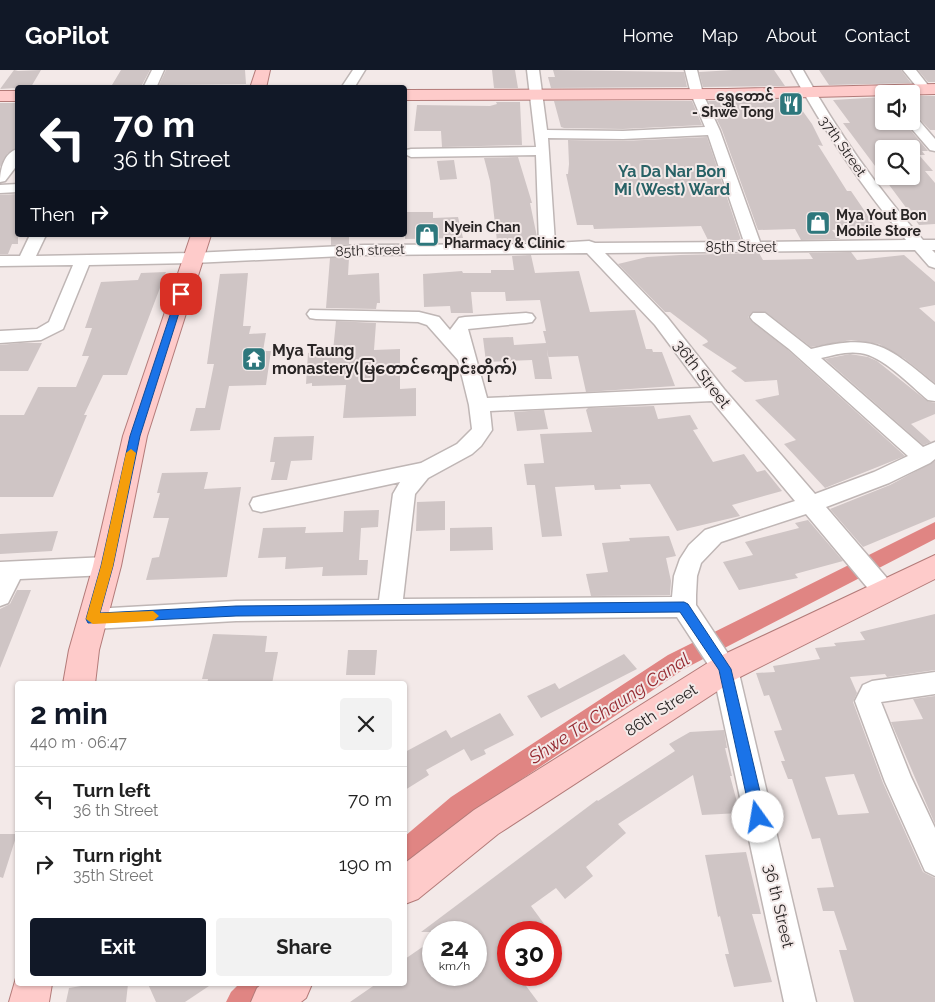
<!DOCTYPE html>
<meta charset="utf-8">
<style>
:root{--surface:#fff;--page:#f2f2f2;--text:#222;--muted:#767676;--line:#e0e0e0;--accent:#111827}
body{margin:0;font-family:Raleway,"Noto Sans Myanmar",sans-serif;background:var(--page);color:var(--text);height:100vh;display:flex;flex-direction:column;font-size:19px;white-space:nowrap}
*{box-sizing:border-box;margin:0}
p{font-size:16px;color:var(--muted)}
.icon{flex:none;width:28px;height:28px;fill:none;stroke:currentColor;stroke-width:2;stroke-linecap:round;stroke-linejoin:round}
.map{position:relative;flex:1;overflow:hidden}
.sheet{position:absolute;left:15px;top:611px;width:392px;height:305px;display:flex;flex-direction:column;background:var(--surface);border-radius:5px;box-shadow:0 1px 4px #0004}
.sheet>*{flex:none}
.top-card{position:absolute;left:15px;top:15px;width:392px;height:152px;border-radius:5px;box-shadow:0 1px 4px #0004;background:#111827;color:#fff;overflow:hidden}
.tools{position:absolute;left:875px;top:15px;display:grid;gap:10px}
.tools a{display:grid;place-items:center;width:45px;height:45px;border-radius:5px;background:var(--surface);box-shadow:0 1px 4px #0004;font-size:25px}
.speed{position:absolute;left:422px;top:851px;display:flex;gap:10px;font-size:25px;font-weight:700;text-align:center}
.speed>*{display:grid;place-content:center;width:65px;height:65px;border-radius:50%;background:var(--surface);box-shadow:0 1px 4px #0004;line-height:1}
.speed small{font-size:12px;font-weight:400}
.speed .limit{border:8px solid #d22;background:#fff;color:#111}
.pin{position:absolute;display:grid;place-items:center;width:42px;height:42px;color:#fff;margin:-21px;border-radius:10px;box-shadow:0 2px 8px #0006}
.me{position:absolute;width:55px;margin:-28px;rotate:347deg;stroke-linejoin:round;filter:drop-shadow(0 0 4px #0008)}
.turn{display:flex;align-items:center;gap:18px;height:105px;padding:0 15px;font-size:22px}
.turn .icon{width:65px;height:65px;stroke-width:2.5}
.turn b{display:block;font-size:35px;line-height:42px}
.then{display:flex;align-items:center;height:48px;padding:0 15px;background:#0003;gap:10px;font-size:19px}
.round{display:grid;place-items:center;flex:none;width:52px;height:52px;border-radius:5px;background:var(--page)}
.summary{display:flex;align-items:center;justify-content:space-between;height:85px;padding:0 15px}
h1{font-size:30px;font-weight:700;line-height:38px;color:var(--accent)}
.action{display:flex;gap:10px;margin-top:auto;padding:10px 15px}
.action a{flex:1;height:58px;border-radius:5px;background:var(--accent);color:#fff;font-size:20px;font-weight:700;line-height:58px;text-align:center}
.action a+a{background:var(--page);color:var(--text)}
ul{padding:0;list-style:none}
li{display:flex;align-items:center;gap:15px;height:65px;padding:0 15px;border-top:1px solid var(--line)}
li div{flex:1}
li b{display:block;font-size:19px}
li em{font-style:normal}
header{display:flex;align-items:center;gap:30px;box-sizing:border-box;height:70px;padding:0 25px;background:var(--accent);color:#fff}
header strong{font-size:24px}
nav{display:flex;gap:28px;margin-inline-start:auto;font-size:18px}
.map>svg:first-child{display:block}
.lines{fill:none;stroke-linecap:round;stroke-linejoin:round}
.canal{fill:#e08583;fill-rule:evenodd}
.building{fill:#cfc5c5;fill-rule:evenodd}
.minor-casing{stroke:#bfb6b5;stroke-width:3}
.major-casing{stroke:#b37b79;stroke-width:2}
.minor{fill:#fff;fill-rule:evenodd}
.major{fill:#fecbca;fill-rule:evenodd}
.route{fill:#1a73e8;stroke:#114b97}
.slow{fill:#f59e0b}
.labels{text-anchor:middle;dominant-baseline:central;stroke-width:4;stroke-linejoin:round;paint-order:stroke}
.far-poi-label{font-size:14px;font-weight:bold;fill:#292525;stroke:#f3e9e8;text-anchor:start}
.far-street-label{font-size:14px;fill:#292525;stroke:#f3e9e8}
.far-quarter-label{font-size:16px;font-weight:bold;fill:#286266;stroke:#f3e9e8}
.poi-label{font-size:16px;font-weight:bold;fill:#292525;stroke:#f3e9e8;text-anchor:start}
.street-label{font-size:16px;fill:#292525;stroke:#f3e9e8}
.water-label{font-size:18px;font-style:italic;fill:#952a31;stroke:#f3e9e8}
</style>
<header>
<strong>GoPilot</strong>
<nav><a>Home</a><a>Map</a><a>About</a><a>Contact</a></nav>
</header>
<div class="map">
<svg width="935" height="932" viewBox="0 0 935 932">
<rect width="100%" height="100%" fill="#f3e9e8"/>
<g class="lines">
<path class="canal" d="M935,452V469L684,599L469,745L414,792L405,796V766L451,727L668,585Z
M239,914H273L269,924L261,932H226L231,922Z"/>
</g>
<path class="building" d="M14,0L18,1L41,0L31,17L0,19Z
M121,0H150L142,15H112Z
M166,0H245L246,14L159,15Z
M492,0H515L518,18H494Z
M553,0L684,2L687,17L551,18L548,7H555Z
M733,0H774L785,16L703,17L699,2Z
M819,0H901L911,13L829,15Z
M918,0H935V12H928Z
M911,26H935V60H930L917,46L911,44Z
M884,27V51H903L928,81H922L925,85H919L933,101H925L935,113V154L919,155L843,53H850L833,30ZM884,79H911V106H884Z
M794,29L812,54L823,76L818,75L847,121H851L875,156L832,160L840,169L801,170L795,159L758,160L722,60L708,31Z
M554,31H692L702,55L623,59L564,58L561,57Z
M496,32H520L522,75L442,77L441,61H414L417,35L490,36L497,34Z
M0,33H18V77L8,83L0,97Z
M707,67L741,170H708L701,156L594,159L593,155H577L566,104H568L569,94L568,70L623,71Z
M518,87L532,133H530L537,167L527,168L528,172L497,171L490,111L484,88Z
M454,90L457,109L440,110L437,91Z
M18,124V174H12L8,184H0V125Z
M405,142H433V148L458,147L463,168L405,169Z
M331,165H349V174L331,175Z
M851,182L857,190L904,185L935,212V235L919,238L935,252V313L905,289L879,274L851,270L811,277L766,242H752L748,247L752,252L788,280L905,386L825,418L784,374L796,370L755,330L779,325L777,310L745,312L731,301L737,298L702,275L708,272L707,270L670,242H665L618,194L647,187L680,185L759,183L763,190L813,189L809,183Z
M531,185L535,203L579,201L590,242L635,240L646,279H652L653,282H662L675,316L586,322L578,286L548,287L547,279L552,309H535L532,290L486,292L483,268L513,267L514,275L546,273L543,261H546L540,230L506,231L505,222H471L473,243H451L450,236L424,237L423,204L462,201L463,203H491V200H514L512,186Z
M330,188H349L348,205L379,203L380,233H377L376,239L326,238Z
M166,202L127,305H103L84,345H87L53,427H0V345H24L38,317H76L89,286H82L92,258H85L101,212L138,210L141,203Z
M248,203L243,256H251L249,264L266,263L263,281H271L266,315L229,316L220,360L190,361L196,338H205L214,294H207L220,204Z
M336,251L376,253L374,280L400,279V319L416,318V346L343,348L346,315L312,316V313L306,314L308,283L333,281Z
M20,273H42L28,301H0V275Z
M850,284L868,287L877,291L927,331L935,333V344L911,354L931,372L923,375L825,289Z
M654,336L658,349L690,345L698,359L693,360L713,392L744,384L757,402L765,400L782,421L732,435L740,446L677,461L650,414L620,415L621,419L595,420L594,415L555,417L562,466L542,467L535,415H527L524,394L544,393L540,364L592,362L586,340L588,338Z
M544,340L548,359L517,361L514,342Z
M314,366L312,390L291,391L287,410H271L275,392H270L274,367Z
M935,391V447L863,477L830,439L890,415Z
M208,402L204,419L241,417L227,507L146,510L152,488L159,487L169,448H153L160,423H157L162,403Z
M445,431V460L416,461L417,432Z
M379,440L378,457L361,458L359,490H368L367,505L322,506L323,497L285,499L286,487L258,488L263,458L306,457L305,463L343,462L344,441Z
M808,450L843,491L795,504L798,508L739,520L723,492L753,485L745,472L799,458L795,453Z
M492,457L493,480L450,481V458Z
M58,461L52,481L0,484V464Z
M669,466L676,486L666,488L671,511L670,525L591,526L586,504L608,502L602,473L630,471L629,468Z
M17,520H31L0,598V539L10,534Z
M935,544V600L887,607L885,604L850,607L857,623L853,632L883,713L923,802L935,808V932H854L839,880H847L834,841H823L817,818L834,817L820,768L812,769L792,709H788L781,691H785L774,661L782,660L769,625L764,626L756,603L775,602L773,596L820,589L815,578L836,576L834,573L865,570L860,562ZM854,704L869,743L838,745L825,707Z
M213,564L267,566L265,582H278L272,614H207L208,609H202Z
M348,580H377L375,605H346Z
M624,584L637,599L541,648L527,626L555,613L559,619Z
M935,626V754L891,652L923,649L913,629Z
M500,643L514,665L484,680L486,684L471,691L464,679L426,700L429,705L405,720V682L446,660L451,668Z
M724,660L727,678H725L732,706H730L740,743L702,745L693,705L618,754L626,763L586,797L593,806L565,829L556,818L531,836L550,862H509V905H518L538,932H350L376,914H405V889L434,869V905H476V862H421L597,730L598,731L675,681L669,674L690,662Z
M0,764H17L3,808L0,807Z
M746,782L761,844H752L772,912L734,917L725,884H729L720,846L718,847L705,785Z
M93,914H128L126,932H66L69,918Z
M148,914H212L185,932H156Z"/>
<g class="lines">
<defs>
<path id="minor" d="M152,0H164L156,18H143Z
M353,0H365L354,18H341Z
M527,0H539L547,60L623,61L705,57L691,24L685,0H697L703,24L720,61L760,172L906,170C862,117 824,61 791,0H803C837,61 877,118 923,170H935V180H932L935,183V198L929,196L915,180L605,183L667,247L724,319L815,424L874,402L908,386L789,279L753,251L750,247L753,243H765L811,279C875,263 886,275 935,315V331L928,330C911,316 882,285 860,283C847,281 834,285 821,288L923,377L935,372V389L930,393L889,413L826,437L892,514L896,521L892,528L884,531L876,528L806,444L721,472L701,493L697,506L696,525V535L738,599L816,932H784L713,602L677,547L236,551L93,559L84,556L81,549L84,542L93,539L236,531L379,530L393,424L400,412L261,442L253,440L250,434L253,428L261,426L421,393L457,374L472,359L469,335L458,290L427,255L418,252L316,249L310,248L307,244L310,240L419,242L439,247L450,260L459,248L465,247L526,243L532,244L535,248L532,252L526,253L468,259L487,328L702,318L655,255L587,183L364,185L193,193L89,195L63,259L41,270L0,273V261L37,259L49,252L73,195L0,196V186H20L30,165H46L36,186L193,183L364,175L539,174L536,85L411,87L405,84L406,80L411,79L536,77ZM708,65L744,172L595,173L589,171L555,173L548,68L623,69ZM712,331L795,431L705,460L689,475L680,489L674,506L672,527L403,529L415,424L428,408L472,384L481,376L492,360L490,341Z
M903,0H916L931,19L929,22H921Z
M911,46L916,47L935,69V81L930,80L905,51H911Z
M18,79V94L5,111L0,112C0,100 4,82 18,79Z
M18,114V122L0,123V115Z
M107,487L115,489L119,496L115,503L107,505L20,509L8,533L0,536V492Z
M935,602V624L881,632L911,707L935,758V806L925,801L885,712L855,631L863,615L872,611Z"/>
<path id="major" d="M256,0H270L266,18H250Z
M935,14V24L727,29L405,30V20L727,19Z
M0,21H18V31H0Z
M191,165H211L147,366L121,496L99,580L95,614H63L69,580L93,496L123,366Z
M935,485V509L736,609L498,764L418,829L405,834V793L474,740L714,589Z
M18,901V914H52L49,932H9Z
M262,914H312L306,928L301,932H251L257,918Z"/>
</defs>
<use href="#minor" class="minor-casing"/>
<use href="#major" class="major-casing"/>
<use href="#minor" class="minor"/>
<use href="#major" class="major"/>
</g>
<path class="route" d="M181,221L185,224L140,366L113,496L100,543L236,536L684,532L688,534L731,599L766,747L764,752L758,754L753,752L751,747L719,600L680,542L236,546L88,553L86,549L101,496L130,366L177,224Z"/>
<path class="slow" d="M131,379L136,383L113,496L100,543L153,541L159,546L153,551L93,554L86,549L101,496L126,383Z"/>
<defs>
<symbol id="restaurant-square" viewBox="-11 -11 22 22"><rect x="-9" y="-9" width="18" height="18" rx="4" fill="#2d777c" stroke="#f3e9e8"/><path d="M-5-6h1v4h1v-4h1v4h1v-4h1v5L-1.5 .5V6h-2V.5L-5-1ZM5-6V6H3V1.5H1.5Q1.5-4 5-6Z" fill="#fff"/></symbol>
<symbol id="shop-square" viewBox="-11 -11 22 22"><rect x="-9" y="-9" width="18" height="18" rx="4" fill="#2d777c" stroke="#f3e9e8"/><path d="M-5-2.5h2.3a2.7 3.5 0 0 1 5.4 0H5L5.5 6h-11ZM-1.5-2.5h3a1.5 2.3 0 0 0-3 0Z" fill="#fff"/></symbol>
<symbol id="temple-square" viewBox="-11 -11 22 22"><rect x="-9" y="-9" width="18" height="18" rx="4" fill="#2d777c" stroke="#f3e9e8"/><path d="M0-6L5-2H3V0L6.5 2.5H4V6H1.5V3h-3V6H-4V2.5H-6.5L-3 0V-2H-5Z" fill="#fff"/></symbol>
</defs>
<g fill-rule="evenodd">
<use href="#restaurant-square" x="777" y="20" width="28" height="28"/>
<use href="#shop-square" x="804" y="139" width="28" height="28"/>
<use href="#shop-square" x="413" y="151" width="28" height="28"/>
<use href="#temple-square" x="240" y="275" width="28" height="28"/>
</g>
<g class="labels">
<g class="far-poi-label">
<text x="774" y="26" text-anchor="end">ရွှေတောင်<tspan x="774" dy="16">- Shwe Tong</tspan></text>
<text x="836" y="145">Mya Yout Bon<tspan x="836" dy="16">Mobile Store</tspan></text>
<text x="444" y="157">Nyein Chan<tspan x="444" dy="16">Pharmacy &amp; Clinic</tspan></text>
</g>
<g class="far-street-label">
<text transform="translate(843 76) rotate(55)">37th Street</text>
<text x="741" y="177">85th Street</text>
<text transform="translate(370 180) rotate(-2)">85th street</text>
</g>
<g class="far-quarter-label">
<text x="672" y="101">Ya Da Nar Bon<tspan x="672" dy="18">Mi (West) Ward</tspan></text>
</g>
<g class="poi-label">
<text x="272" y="280">Mya Taung<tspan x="272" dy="18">monastery(မြတောင်ကျောင်းတိုက်)</tspan></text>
</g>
<g class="street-label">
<text transform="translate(702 304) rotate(52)">36th Street</text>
<text transform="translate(661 640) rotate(-33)">86th Street</text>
<text transform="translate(779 836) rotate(77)">36 th Street</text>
</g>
<g class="water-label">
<text transform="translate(609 638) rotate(-33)">Shwe Ta Chaung Canal</text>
</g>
</g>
</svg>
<div class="tools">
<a><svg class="icon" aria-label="sound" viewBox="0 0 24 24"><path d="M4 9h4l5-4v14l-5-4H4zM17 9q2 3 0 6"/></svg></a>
<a><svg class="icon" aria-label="search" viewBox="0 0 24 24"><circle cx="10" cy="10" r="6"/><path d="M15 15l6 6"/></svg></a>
</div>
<div class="speed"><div>24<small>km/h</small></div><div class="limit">30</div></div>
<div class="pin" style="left:181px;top:224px;background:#d93025"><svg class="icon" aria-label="arrive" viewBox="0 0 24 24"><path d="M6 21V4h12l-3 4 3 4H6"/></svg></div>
<svg class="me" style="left:758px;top:747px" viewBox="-20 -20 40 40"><circle r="19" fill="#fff"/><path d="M0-13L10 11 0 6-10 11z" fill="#1a73e8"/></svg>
<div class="top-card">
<div class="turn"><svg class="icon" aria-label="left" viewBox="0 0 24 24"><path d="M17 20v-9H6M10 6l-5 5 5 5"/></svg><div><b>70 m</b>36 th Street</div></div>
<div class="then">Then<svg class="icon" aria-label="right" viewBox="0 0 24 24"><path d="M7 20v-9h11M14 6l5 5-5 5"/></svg></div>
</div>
<section class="sheet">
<div class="summary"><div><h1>2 min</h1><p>440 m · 06:47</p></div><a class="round"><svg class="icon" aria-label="close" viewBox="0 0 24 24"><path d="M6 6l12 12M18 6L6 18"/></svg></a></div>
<ul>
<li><svg class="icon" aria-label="left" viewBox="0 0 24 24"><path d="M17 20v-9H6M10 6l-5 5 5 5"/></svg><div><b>Turn left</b><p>36 th Street</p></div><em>70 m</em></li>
<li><svg class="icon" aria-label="right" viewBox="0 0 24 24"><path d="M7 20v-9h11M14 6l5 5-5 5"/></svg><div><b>Turn right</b><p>35th Street</p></div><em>190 m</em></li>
</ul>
<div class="action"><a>Exit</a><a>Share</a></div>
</section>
</div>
